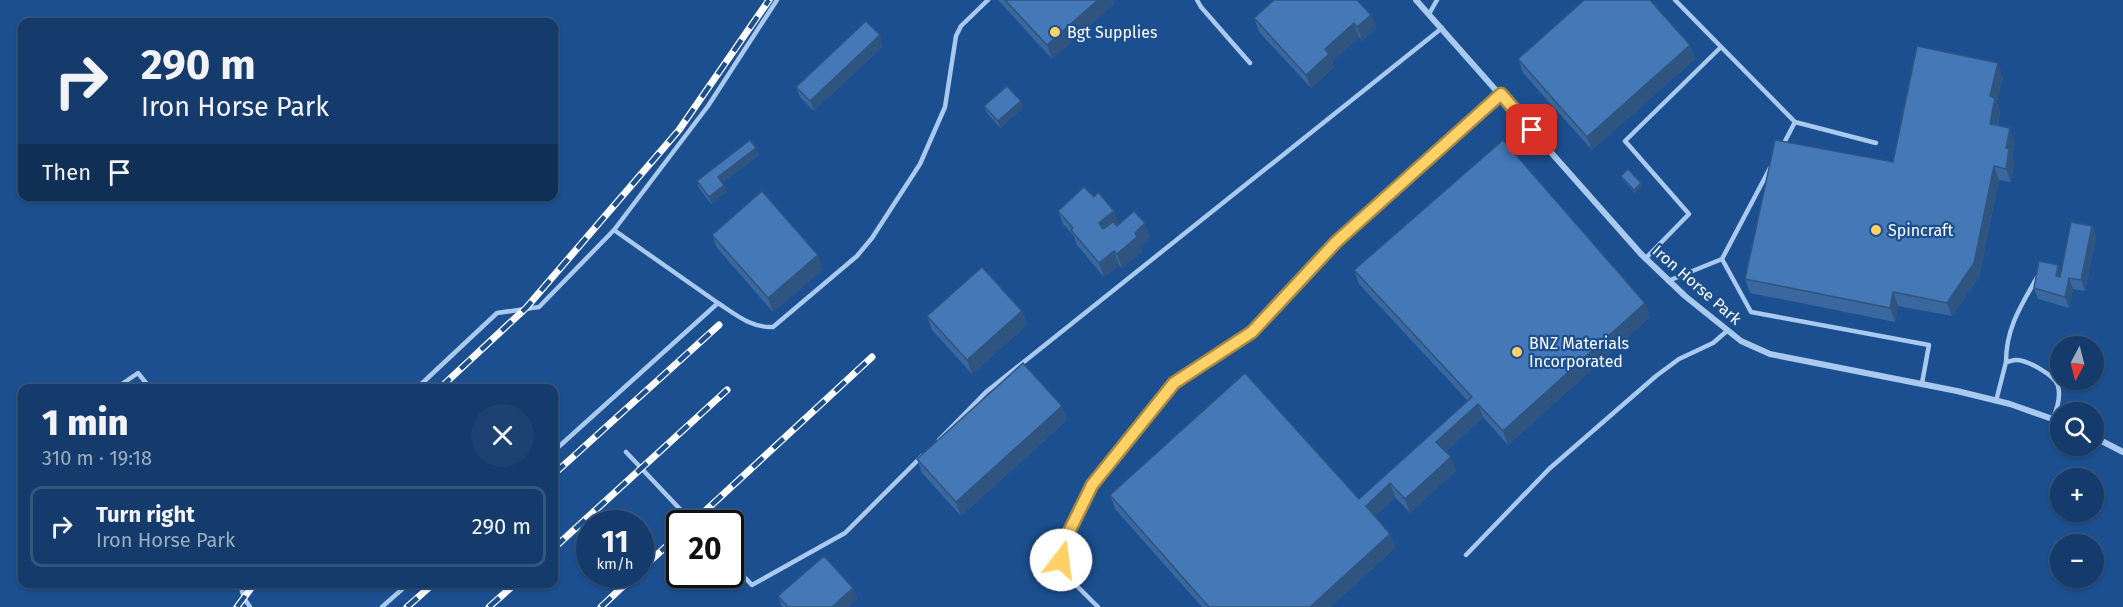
<!DOCTYPE html>
<meta charset="utf-8">
<style>
:root{--surface:#143b6b;--page:#1d4271;--text:#f1f3f6;--muted:#9dadc1;--line:#33557e}
body{margin:0;font-family:"Fira Sans",sans-serif;background:var(--page);color:var(--text);height:100vh;display:flex;flex-direction:column;font-size:22px;white-space:nowrap}
*{box-sizing:border-box;margin:0}
p{font-size:20px;color:var(--muted)}
.icon{flex:none;width:33px;height:33px;fill:none;stroke:currentColor;stroke-width:2;stroke-linecap:round;stroke-linejoin:round}
.map{position:relative;flex:1;overflow:hidden}
.sheet{position:absolute;left:18px;top:384px;width:540px;height:204px;display:flex;flex-direction:column;background:var(--surface);border-radius:12px;box-shadow:0 2px 4px #0004,0 0 0 2px var(--line)}
.sheet>*{flex:none}
.top-card{position:absolute;left:18px;top:18px;width:540px;height:183px;border-radius:12px;box-shadow:0 2px 4px #0004,0 0 0 2px var(--line);background:#143b6b;color:var(--text);overflow:hidden}
.needle{width:39px;rotate:187deg}
.buttons{position:absolute;left:2050px;top:336px;display:grid;gap:12px}
.buttons a{display:grid;place-items:center;width:54px;height:54px;border-radius:50%;background:var(--surface);box-shadow:0 2px 4px #0004,0 0 0 2px var(--line);font-size:30px}
.speed{position:absolute;left:576px;top:510px;display:flex;gap:12px;font-size:30px;font-weight:700;text-align:center}
.speed>*{display:grid;place-content:center;width:78px;height:78px;border-radius:50%;background:var(--surface);box-shadow:0 2px 4px #0004,0 0 0 2px var(--line);line-height:1}
.speed small{font-size:15px;font-weight:400}
.speed .limit{border:3px solid #111;border-radius:9px;background:#fff;color:#111}
.pin{position:absolute;display:grid;place-items:center;width:51px;height:51px;color:#fff;margin:-26px;border-radius:12px;box-shadow:0 3px 9px #0006}
.me{position:absolute;width:66px;margin:-33px;rotate:15deg;stroke-linejoin:round;filter:drop-shadow(0 0 4px #0008)}
.turn{display:flex;align-items:center;gap:21px;height:126px;padding:0 24px;font-size:27px}
.turn .icon{width:78px;height:78px;stroke-width:2.5}
.turn b{display:block;font-size:42px;line-height:51px}
.then{display:flex;align-items:center;height:57px;padding:0 24px;background:#0003;gap:12px;font-size:22px}
.round{display:grid;place-items:center;flex:none;width:63px;height:63px;border-radius:32px;background:var(--page)}
.summary{display:flex;align-items:center;justify-content:space-between;height:102px;padding:0 24px}
h1{font-size:36px;font-weight:800;line-height:45px}
ul{padding:0;list-style:none}
li{display:flex;align-items:center;gap:18px;height:81px;margin:0 12px 9px;padding:0 12px;border:3px solid var(--line);border-radius:12px}
li div{flex:1}
li b{display:block;font-size:22px}
li em{font-style:normal}
.map>svg:first-child{display:block}
.lines{fill:none;stroke-linecap:round;stroke-linejoin:round}
.service{stroke:#a9c9ee;stroke-width:4.5}
.minor{stroke:#a9c9ee;stroke-width:6}
.rail-casing{stroke:#fff;stroke-width:7}
.rail{stroke:#1b4f8f;stroke-width:4.5;stroke-dasharray:14;stroke-linecap:butt}
.wall{fill:#3a679d}
.shaded-wall{fill:#305480}
.building{fill:#4478b7;stroke:#305480;stroke-width:1.5}
.route-casing{stroke:#a68842;stroke-width:15}
.route{stroke:#ffd166;stroke-width:10}
.poi-dot{fill:#ffd166;stroke:#1b4f8f;stroke-width:2}
.labels{text-anchor:middle;dominant-baseline:central;stroke-width:4.5;stroke-linejoin:round;paint-order:stroke}
.poi-label{font-size:16px;fill:#fff;stroke:#1b4f8f;text-anchor:start}
.street-label{font-size:16px;fill:#fff;stroke:#1b4f8f}
</style>
<div class="map">
<svg width="2123" height="607" viewBox="0 0 2123 607">
<rect width="100%" height="100%" fill="#1b4f8f"/>
<g class="lines">
<path class="service" d="M1197,0L1201,7L1250,63
M1675,0L1795,122
M1429,14L1437,0
M1783,145L1795,122L1876,143
M1770,168L1722,259L1751,312L1929,345L1922,383
M614,230L718,303
M1645,259L1689,214L1625,141L1721,47
M1668,281L1722,259
M2006,362C2006,327 2022,304 2039,274
M116,388L138,373L150,388
M417,388L497,313L539,307L614,230L708,106L777,0
M1996,401L2006,362C2009,362 2012,360 2016,360C2027,360 2055,375 2058,386C2061,397 2057,409 2053,418
M939,440L986,392L1442,28
M554,451L718,303C735,314 751,328 773,327L857,256L872,238L920,164L945,107L956,36L961,26L988,0
M626,452L694,524
M1466,555L1549,469L1656,376L1679,359L1713,343L1727,331
M730,562L752,585L845,533L922,456
M240,584L244,598L250,607
M382,607L408,584
M1098,607L1071,580L1061,560L1063,544L1092,485L1174,383L1252,332L1336,242L1501,94"/>
<path class="minor" d="M1416,0L1641,254L1685,296L1741,341L1770,354L1957,391L2010,404L2061,422
M2094,437L2123,452"/>
<defs>
<path id="rail" d="M440,388L526,308L679,130L769,0
M554,474L719,325
M691,524L872,357
M554,548L727,390
M640,570L680,534
M237,607L254,584
M407,607L433,584
M489,607L515,584
M601,607L636,574"/>
</defs>
<use href="#rail" class="rail-casing"/>
<use href="#rail" class="rail"/>
</g>
<path class="wall" d="M998,0H1112L1114,4L1052,59Z
M1371,15L1376,28L1362,41L1359,37L1332,61L1334,67L1311,88L1259,32L1254,18Z
M1690,45L1695,59L1592,150L1523,73L1518,59Z
M883,46L814,111L800,97L796,87Z
M2003,77L1997,102L2000,111L1998,125L2015,141L2012,157L2014,163L2011,182L1999,180L1979,277L1952,316L1898,306L1895,322L1750,293L1745,279Z
M1021,101L1023,108L1000,128L987,113L984,106Z
M756,148L759,155L722,183L726,192L711,204L699,188L697,181Z
M1621,176L1642,187L1635,193L1622,179Z
M1094,197L1114,211L1118,224L1150,237L1141,246L1142,251L1122,268L1119,265L1104,277L1076,244L1074,236L1063,224L1058,211Z
M2092,226L2096,236L2085,291L2073,289L2069,308L2038,299L2034,288L2058,265L2061,273Z
M712,235L823,269L773,312L717,248Z
M1354,270L1645,303L1650,317L1508,445L1483,417L1446,451L1456,471L1410,513L1395,497L1374,516L1390,534L1395,548L1330,607H1202L1115,509L1110,495L1359,499L1468,401L1359,284Z
M1022,311L1027,325L972,374L932,330L927,316Z
M1067,420L961,516L922,473L917,459Z
M853,588L857,599L848,607H782L778,596Z"/>
<path class="shaded-wall" d="M1098,0H1112L1114,4L1052,59L1047,45Z
M1371,15L1376,28L1362,41L1357,27Z
M1354,23L1359,37L1332,61L1334,67L1311,88L1306,75L1325,49Z
M880,35L883,46L814,111L810,101Z
M1690,45L1695,59L1592,150L1587,137Z
M1998,63L2003,77L1997,102L2000,111L1995,137L1990,124V96Z
M1021,101L1023,108L1000,128L998,121Z
M2010,128L2015,141L2012,157L2014,163L2011,182L2006,169V148Z
M756,148L759,155L720,185L718,177Z
M1994,166L1999,180L1979,277L1952,316L1947,303Z
M1641,183L1642,187L1635,193L1634,190Z
M724,185L726,192L711,204L709,197Z
M1114,211L1119,224L1104,237L1099,223Z
M1145,223L1150,237L1141,246L1142,251L1122,268L1117,254L1135,233Z
M2092,226L2096,236L2085,291L2081,280Z
M1114,251L1119,265L1104,277L1099,263Z
M818,255L823,269L773,312L768,298Z
M2058,265L2062,275L2060,286L2056,276Z
M2069,278L2073,289L2069,308L2065,297Z
M1893,292L1898,306L1895,322L1890,308Z
M1645,303L1650,317L1508,445L1503,431Z
M1022,311L1027,325L972,374L967,360Z
M1478,404L1483,417L1441,455L1436,442Z
M1062,406L1067,420L961,516L956,502Z
M1451,457L1456,471L1410,513L1405,499Z
M1390,483L1395,497L1371,520L1366,506Z
M1390,534L1395,548L1330,607H1310Z
M853,588L857,599L848,607H832Z"/>
<path class="building" d="M1005,0H1098L1047,45Z
M1274,0H1357L1371,15L1357,27L1354,23L1325,49L1329,54L1306,75L1254,18Z
M1584,0H1650L1690,45L1587,137L1518,59Z
M866,21L880,35L810,101L796,87Z
M1917,46L1998,63L1990,96L1995,98L1990,124L2010,128L2006,148L2009,149L2006,169L1994,166L1974,263L1947,303L1893,292L1890,308L1745,279L1775,140L1893,162Z
M1007,86L1021,101L998,121L984,106Z
M750,140L756,148L718,177L724,185L709,197L697,181Z
M1503,140L1645,303L1503,431L1478,404L1436,442L1451,457L1405,499L1390,483L1366,506L1390,534L1310,607H1209L1110,495L1245,373L1359,499L1472,397L1354,270Z
M1628,169L1641,183L1634,190L1621,176Z
M1084,187L1094,197L1098,192L1114,211L1099,223L1103,229L1113,222L1117,226L1134,211L1145,223L1135,233L1137,237L1117,254L1114,251L1099,263L1071,230L1073,228L1058,211Z
M762,191L818,255L768,298L712,235Z
M2071,222L2092,226L2081,280L2069,278L2065,297L2034,288L2039,261L2058,265L2056,276L2060,277Z
M982,267L1022,311L967,360L927,316Z
M1023,363L1062,406L956,502L917,459Z
M824,556L853,588L832,607H788L778,596Z"/>
<g class="lines">
<defs>
<path id="route" d="M1061,560L1063,544L1092,485L1174,383L1252,332L1336,242L1501,94L1532,130"/>
</defs>
<use href="#route" class="route-casing"/>
<use href="#route" class="route"/>
</g>
<g class="poi-dot">
<circle cx="1055" cy="32" r="6"/>
<circle cx="1876" cy="230" r="6"/>
<circle cx="1517" cy="352" r="6"/>
</g>
<g class="labels">
<g class="poi-label">
<text x="1067" y="32">Bgt Supplies</text>
<text x="1888" y="230">Spincraft</text>
<text x="1529" y="343">BNZ Materials<tspan x="1529" dy="18">Incorporated</tspan></text>
</g>
<g class="street-label">
<text transform="translate(1697 285) rotate(41)">Iron Horse Park</text>
</g>
</g>
</svg>
<div class="buttons">
<a><svg class="needle" viewBox="-14 -14 28 28"><path d="M0-13l5 13h-10z" fill="#e53935"/><path d="M0 13l5-13h-10z" fill="#9dadc1"/></svg></a>
<a><svg class="icon" aria-label="search" viewBox="0 0 24 24"><circle cx="10" cy="10" r="6"/><path d="M15 15l6 6"/></svg></a>
<a>+</a>
<a>−</a>
</div>
<div class="speed"><div>11<small>km/h</small></div><div class="limit">20</div></div>
<div class="pin" style="left:1532px;top:130px;background:#d93025"><svg class="icon" aria-label="arrive" viewBox="0 0 24 24"><path d="M6 21V4h12l-3 4 3 4H6"/></svg></div>
<svg class="me" style="left:1061px;top:560px" viewBox="-20 -20 40 40"><circle r="19" fill="#fff"/><path d="M0-13L10 11 0 6-10 11z" fill="#ffd166"/></svg>
<div class="top-card">
<div class="turn"><svg class="icon" aria-label="right" viewBox="0 0 24 24"><path d="M7 20v-9h11M14 6l5 5-5 5"/></svg><div><b>290 m</b>Iron Horse Park</div></div>
<div class="then">Then<svg class="icon" aria-label="arrive" viewBox="0 0 24 24"><path d="M6 21V4h12l-3 4 3 4H6"/></svg></div>
</div>
<section class="sheet">
<div class="summary"><div><h1>1 min</h1><p>310 m · 19:18</p></div><a class="round"><svg class="icon" aria-label="close" viewBox="0 0 24 24"><path d="M6 6l12 12M18 6L6 18"/></svg></a></div>
<ul>
<li><svg class="icon" aria-label="right" viewBox="0 0 24 24"><path d="M7 20v-9h11M14 6l5 5-5 5"/></svg><div><b>Turn right</b><p>Iron Horse Park</p></div><em>290 m</em></li>
</ul>
</section>
</div>
